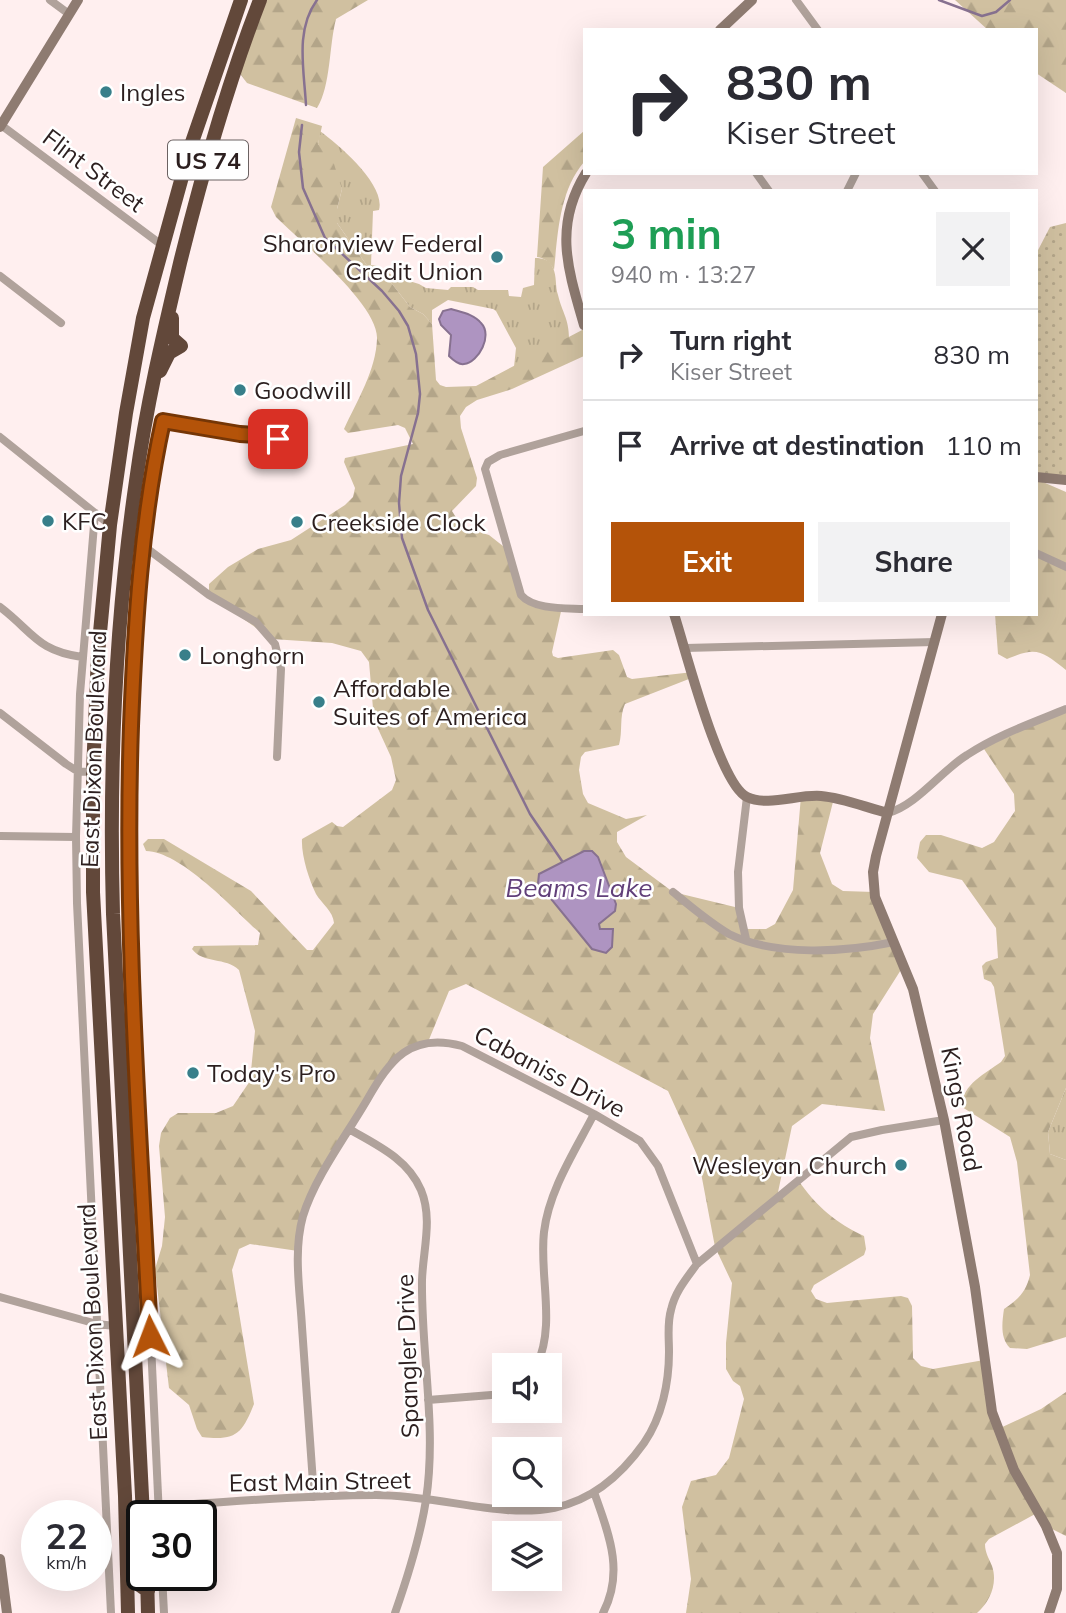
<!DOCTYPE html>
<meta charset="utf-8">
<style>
:root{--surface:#fff;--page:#f2f2f3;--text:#2b2b33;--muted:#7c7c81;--line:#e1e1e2;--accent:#b45309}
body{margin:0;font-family:Mulish,sans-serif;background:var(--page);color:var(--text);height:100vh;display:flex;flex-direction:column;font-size:26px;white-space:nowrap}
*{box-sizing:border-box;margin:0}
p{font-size:23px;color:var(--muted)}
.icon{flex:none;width:38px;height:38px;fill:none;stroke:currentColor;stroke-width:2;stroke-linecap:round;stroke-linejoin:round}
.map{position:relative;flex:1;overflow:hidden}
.drawer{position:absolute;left:583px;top:189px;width:455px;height:427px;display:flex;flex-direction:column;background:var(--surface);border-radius:0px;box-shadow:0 7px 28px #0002}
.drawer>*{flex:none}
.guide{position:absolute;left:583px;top:28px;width:455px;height:147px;border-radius:0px;box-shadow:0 7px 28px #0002;background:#fff;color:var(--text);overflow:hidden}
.fabs{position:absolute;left:492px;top:1353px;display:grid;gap:14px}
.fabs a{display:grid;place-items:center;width:70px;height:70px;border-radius:0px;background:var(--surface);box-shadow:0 7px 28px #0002;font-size:35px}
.speed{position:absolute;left:21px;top:1500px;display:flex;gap:14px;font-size:35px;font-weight:700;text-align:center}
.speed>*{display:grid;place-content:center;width:91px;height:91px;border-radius:50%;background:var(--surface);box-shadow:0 7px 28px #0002;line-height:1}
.speed small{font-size:18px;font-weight:400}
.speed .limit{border:4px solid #111;border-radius:10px;background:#fff;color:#111}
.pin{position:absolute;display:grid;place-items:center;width:60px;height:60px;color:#fff;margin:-30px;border-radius:14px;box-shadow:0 4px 10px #0006}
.me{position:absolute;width:77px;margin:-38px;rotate:357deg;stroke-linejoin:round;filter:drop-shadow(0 0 5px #0008)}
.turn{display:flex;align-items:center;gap:24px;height:147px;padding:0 28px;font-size:32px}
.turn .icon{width:91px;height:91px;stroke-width:2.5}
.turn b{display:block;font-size:49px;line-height:60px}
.round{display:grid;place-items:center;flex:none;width:74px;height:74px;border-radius:0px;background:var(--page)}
.overview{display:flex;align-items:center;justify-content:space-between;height:119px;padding:0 28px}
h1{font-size:42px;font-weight:700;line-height:52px;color:#1e9e55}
.button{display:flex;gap:14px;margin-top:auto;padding:14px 28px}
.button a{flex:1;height:80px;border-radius:0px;background:var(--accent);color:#fff;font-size:28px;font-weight:700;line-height:80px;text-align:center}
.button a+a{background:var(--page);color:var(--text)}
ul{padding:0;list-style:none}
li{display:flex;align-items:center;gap:21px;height:91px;padding:0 28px;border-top:2px solid var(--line)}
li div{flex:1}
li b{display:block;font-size:26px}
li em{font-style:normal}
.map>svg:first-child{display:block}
.grass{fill:url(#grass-tufts)}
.forest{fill:url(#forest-firs)}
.park{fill:url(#park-dots)}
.water{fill:#ae94c1;stroke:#877190;stroke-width:2}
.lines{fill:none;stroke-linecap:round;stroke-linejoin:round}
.stream{stroke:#877190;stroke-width:2.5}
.street{stroke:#b0a29b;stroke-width:8}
.secondary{stroke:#8e7b71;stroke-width:10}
.highway{stroke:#62483a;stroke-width:14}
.route-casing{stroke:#753606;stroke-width:18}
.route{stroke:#b45309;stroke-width:12}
.poi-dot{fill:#387f8a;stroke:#fff;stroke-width:2.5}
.labels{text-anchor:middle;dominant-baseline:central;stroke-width:5;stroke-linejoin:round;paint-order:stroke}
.shield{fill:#fff;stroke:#6b6262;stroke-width:2}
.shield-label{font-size:23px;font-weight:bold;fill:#2c1f1f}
.poi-label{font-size:24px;fill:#2c1f1f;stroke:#fff;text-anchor:start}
.street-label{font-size:24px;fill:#2c1f1f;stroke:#fff}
.water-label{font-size:26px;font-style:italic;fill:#613f79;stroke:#fff}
</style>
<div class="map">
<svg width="1066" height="1613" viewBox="0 0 1066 1613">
<defs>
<pattern id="grass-tufts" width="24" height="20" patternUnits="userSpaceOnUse" patternTransform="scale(1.75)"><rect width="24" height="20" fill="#d0c0a0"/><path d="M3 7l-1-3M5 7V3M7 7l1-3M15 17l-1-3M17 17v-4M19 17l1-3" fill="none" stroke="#b3a589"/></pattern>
<pattern id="forest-firs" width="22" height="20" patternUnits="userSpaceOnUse" patternTransform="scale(1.75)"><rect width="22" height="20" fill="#d0c0a0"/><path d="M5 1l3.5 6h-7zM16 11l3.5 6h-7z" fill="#b3a589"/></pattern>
<pattern id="park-dots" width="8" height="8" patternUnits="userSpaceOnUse" patternTransform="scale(1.75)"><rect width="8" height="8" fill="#d0c0a0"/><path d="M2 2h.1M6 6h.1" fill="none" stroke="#b3a589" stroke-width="1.8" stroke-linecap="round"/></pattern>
</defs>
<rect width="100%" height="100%" fill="#ffefef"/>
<path class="grass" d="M320,131C339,145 386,185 379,210L373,211L371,265L378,266L393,276L419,284L426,288L448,290L451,287H473L478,290H508L509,296L521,297L523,288L534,285L535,258C543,258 550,260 553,268C557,276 555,287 558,295C562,312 569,319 569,338L514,367L516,348L496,311L493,309L448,300L432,310V324L423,314L410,307L382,271L368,267L337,223V209L342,189L318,144Z
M1066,1088V1160L1050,1154L1048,1132Z"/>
<path class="forest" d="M267,0H368L336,19C329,45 331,86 317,108L247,83L241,75V66Z
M955,0H1066V93L1036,73V30H988Z
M296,118L322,126L318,144L334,164L342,189L337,209V223L368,267L382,271L410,307L423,314L432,324L436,380L440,385L446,387L476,386L584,329V356L512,389L477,400L466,407L460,416L461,428L477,478L476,486L452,511L462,527L489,535L508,550L525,600L562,607L552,652L553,656L558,658L613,650L619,655L627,677L632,679L693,672L694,677L625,704C619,717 623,731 619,745L585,752L581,757L579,770L583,794L588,803L626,819L647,815L617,832V842L626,857L673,892L739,908L743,929H766L775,924L793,890L801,796L834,798L820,853L832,884L843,891L874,892L904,965L873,1014L870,1038L885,1111L822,1104L792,1126L777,1197L798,1180C816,1206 836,1223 864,1236L866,1249L864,1255L814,1285L811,1291L816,1299L827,1303L901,1296L908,1298L912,1306L913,1358L921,1366L933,1369L984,1360L998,1429L1041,1409L1066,1392V1536L1046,1526L1037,1513L989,1539L985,1544C985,1553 989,1558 992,1566C998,1583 990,1602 977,1613H686L691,1579L682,1507L691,1481L716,1475L729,1458L744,1399L740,1386L733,1381L726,1369V1343L732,1283L715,1247L698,1157L668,1091L466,984L449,991L428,1042L393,1061L308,1202L298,1251L250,1244L239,1249L232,1270L254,1404C242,1434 236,1441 202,1437L197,1429L189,1405L169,1388L155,1269L162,1246L165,1217L159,1146L161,1133L170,1118L178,1113H216L233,1106L250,1081L255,1031L239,970C226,957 203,964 192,949L194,946L258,945L260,933C233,909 182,852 146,851L143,844L148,839H164L251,891L307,950H313L334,923C333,911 322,904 316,894C309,880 301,855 302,839L332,822L337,826L343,827L392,790L396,780L391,757L374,720L369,662L361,651L332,643L272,639L209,595V584L228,567L258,549L291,540L345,505L353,497L355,488L344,462L345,458L413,444L405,428L398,425L348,433L344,429C357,401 376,370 377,339C379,305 300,241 276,217L271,207Z
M584,131V162C559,192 558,233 554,270C551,263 545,258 537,257L543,167Z
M1036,479L1066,492V670C1042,651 1037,646 1007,659L998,654L995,614H1036Z
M1066,709V1088L1048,1132L1050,1154L1066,1160V1337L1027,1349L1010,1348C1000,1338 1002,1323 1004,1309C1018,1300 1026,1292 1030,1275L1017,1162L1010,1137L962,1107C961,1085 986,1073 1001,1062L1005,1056L994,987L991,982L984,979L982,966L986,962L998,958L996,928L962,880L929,872L917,858L920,842L926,835H941L982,848L994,842L1015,811L1014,794L982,746Z"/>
<path class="park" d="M1066,223V480L1036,477V254L1050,227Z"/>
<path class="water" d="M451,309C460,312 474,314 481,323C493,335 479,362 464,364C459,365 452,359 449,356L451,335L441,325L439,319L443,311Z
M584,851H592L598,857L616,904L615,911L599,924L600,929H613L612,947L606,953L592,949L538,883L539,874Z"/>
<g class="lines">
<path class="stream" d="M939,0L982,16L996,12L1010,0
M306,105C304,69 295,30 317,0
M302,125L299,152L303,188L325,238L382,291L399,311L408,326L416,354L420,394L418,413L401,476L399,503L402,538L428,610L530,814L562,861"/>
<path class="street" d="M50,0L69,14
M796,0L818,30
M1,125L163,246
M756,173L769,191
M922,173L935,191
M847,191L856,173
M0,276L61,323
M584,431L500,455L488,462L485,469L521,595C534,610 566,608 584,609
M0,437L110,525
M95,513L80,694L76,837L77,903L111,1613
M129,535L209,595L256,622L275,644L281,669L277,757
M1036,553L1066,567
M0,607C33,632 37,651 82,657
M685,648L935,642
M0,713L66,764L77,771L93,772
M888,813C917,805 941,771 967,755C997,735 1032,723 1066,709
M0,836L76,837
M673,892C690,906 710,923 729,934C776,957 845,952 894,942
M746,939L739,908L738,872L747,797
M349,1129C377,1145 408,1159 421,1190C433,1219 423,1250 422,1280C421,1353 437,1427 426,1500C420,1538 408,1576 395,1613
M0,1297L97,1324L115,1326
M537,1365C556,1324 539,1275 544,1232C549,1190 575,1151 594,1114
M428,1400L504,1394
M594,1492C608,1532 625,1571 603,1613
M314,1497C310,1440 306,1384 302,1327C300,1291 293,1252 303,1216C315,1177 346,1136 367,1100C390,1060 410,1032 462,1046L594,1114L640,1141L658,1166L697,1264
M159,1506C231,1502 304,1495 376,1495C482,1496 566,1553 644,1443C662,1417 669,1383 669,1352C669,1338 667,1323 671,1310C675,1292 686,1279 697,1264L851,1137L882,1130L944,1120
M159,1516L129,871C128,721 132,568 163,420L240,434L275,436L279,441
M162,1575L164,1613"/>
<path class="secondary" d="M720,30L752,0
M0,127L78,0
M584,325C568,270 553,226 586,173
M1036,477L1066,480
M674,614C685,647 719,784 747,797C768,807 798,794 821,796C844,798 867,808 888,813
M942,614L876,856L873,872L875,897L913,989L944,1120L975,1287L992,1412L1014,1470L1046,1526L1057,1553V1589L1049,1613
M0,1559L7,1613"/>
<path class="highway" d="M160,371L169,353L181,346L172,338V318
M143,1516L113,914C109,769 115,624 136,481C146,407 163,335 180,263C202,174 227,85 260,0
M136,1563L138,1584L148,1591
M147,1575L148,1613
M128,1613L125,1496L93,892V772L98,654L110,525L126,413L143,318L190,148L241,0"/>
</g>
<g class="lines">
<defs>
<path id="route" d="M150,1336C140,1133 124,930 131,726C135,624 141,521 163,421L240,434L275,436L278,439"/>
</defs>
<use href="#route" class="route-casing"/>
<use href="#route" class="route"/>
</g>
<g class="poi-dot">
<circle cx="106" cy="92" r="7"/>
<circle cx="497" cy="257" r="7"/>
<circle cx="240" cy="390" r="7"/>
<circle cx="48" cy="521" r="7"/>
<circle cx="297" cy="522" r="7"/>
<circle cx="185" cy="655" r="7"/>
<circle cx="319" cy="702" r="7"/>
<circle cx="193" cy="1073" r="7"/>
<circle cx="901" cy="1165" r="7"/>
</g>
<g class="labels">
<rect class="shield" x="168" y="140.5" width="80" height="39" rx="5"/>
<g class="shield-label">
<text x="208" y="160">US 74</text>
</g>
<g class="poi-label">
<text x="120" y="92">Ingles</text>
<text x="483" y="243" text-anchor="end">Sharonview Federal<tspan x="483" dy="28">Credit Union</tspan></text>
<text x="254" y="390">Goodwill</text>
<text x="62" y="521">KFC</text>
<text x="311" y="522">Creekside Clock</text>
<text x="199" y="655">Longhorn</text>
<text x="333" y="688">Affordable<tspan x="333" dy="28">Suites of America</tspan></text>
<text x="207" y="1073">Today's Pro</text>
<text x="887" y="1165" text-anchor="end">Wesleyan Church</text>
</g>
<g class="street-label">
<text transform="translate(94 170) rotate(37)">Flint Street</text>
<text transform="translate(93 749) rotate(-88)">East Dixon Boulevard</text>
<text transform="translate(550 1071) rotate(28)">Cabaniss Drive</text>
<text transform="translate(962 1109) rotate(79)">Kings Road</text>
<text transform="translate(92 1322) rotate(-93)">East Dixon Boulevard</text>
<text transform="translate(407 1356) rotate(-92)">Spangler Drive</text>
<text transform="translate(320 1481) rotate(-1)">East Main Street</text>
</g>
<g class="water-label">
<text x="579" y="887">Beams Lake</text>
</g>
</g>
</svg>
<div class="fabs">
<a><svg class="icon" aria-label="sound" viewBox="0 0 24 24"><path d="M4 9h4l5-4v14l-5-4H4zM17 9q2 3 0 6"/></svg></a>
<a><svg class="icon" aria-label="search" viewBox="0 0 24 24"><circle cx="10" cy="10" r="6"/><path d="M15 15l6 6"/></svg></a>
<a><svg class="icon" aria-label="layers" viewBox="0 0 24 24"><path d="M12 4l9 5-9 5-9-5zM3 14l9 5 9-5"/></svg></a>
</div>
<div class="speed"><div>22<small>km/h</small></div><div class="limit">30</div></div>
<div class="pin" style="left:278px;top:439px;background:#d93025"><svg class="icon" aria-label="arrive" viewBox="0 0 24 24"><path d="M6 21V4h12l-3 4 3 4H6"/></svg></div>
<svg class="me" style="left:150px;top:1336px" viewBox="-20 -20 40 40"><path d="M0-17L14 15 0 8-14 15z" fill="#b45309" stroke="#fff" stroke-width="4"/></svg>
<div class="guide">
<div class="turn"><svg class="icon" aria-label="right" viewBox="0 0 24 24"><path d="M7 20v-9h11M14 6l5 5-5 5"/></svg><div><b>830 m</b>Kiser Street</div></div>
</div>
<section class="drawer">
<div class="overview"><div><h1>3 min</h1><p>940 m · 13:27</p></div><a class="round"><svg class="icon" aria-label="close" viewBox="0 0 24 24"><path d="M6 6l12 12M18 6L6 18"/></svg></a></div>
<ul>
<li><svg class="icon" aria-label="right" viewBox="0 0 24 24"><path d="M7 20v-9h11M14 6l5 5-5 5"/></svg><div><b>Turn right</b><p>Kiser Street</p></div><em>830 m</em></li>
<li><svg class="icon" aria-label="arrive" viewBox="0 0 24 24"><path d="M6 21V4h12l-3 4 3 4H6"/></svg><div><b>Arrive at destination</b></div><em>110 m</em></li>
</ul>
<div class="button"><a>Exit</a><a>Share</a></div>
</section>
</div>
